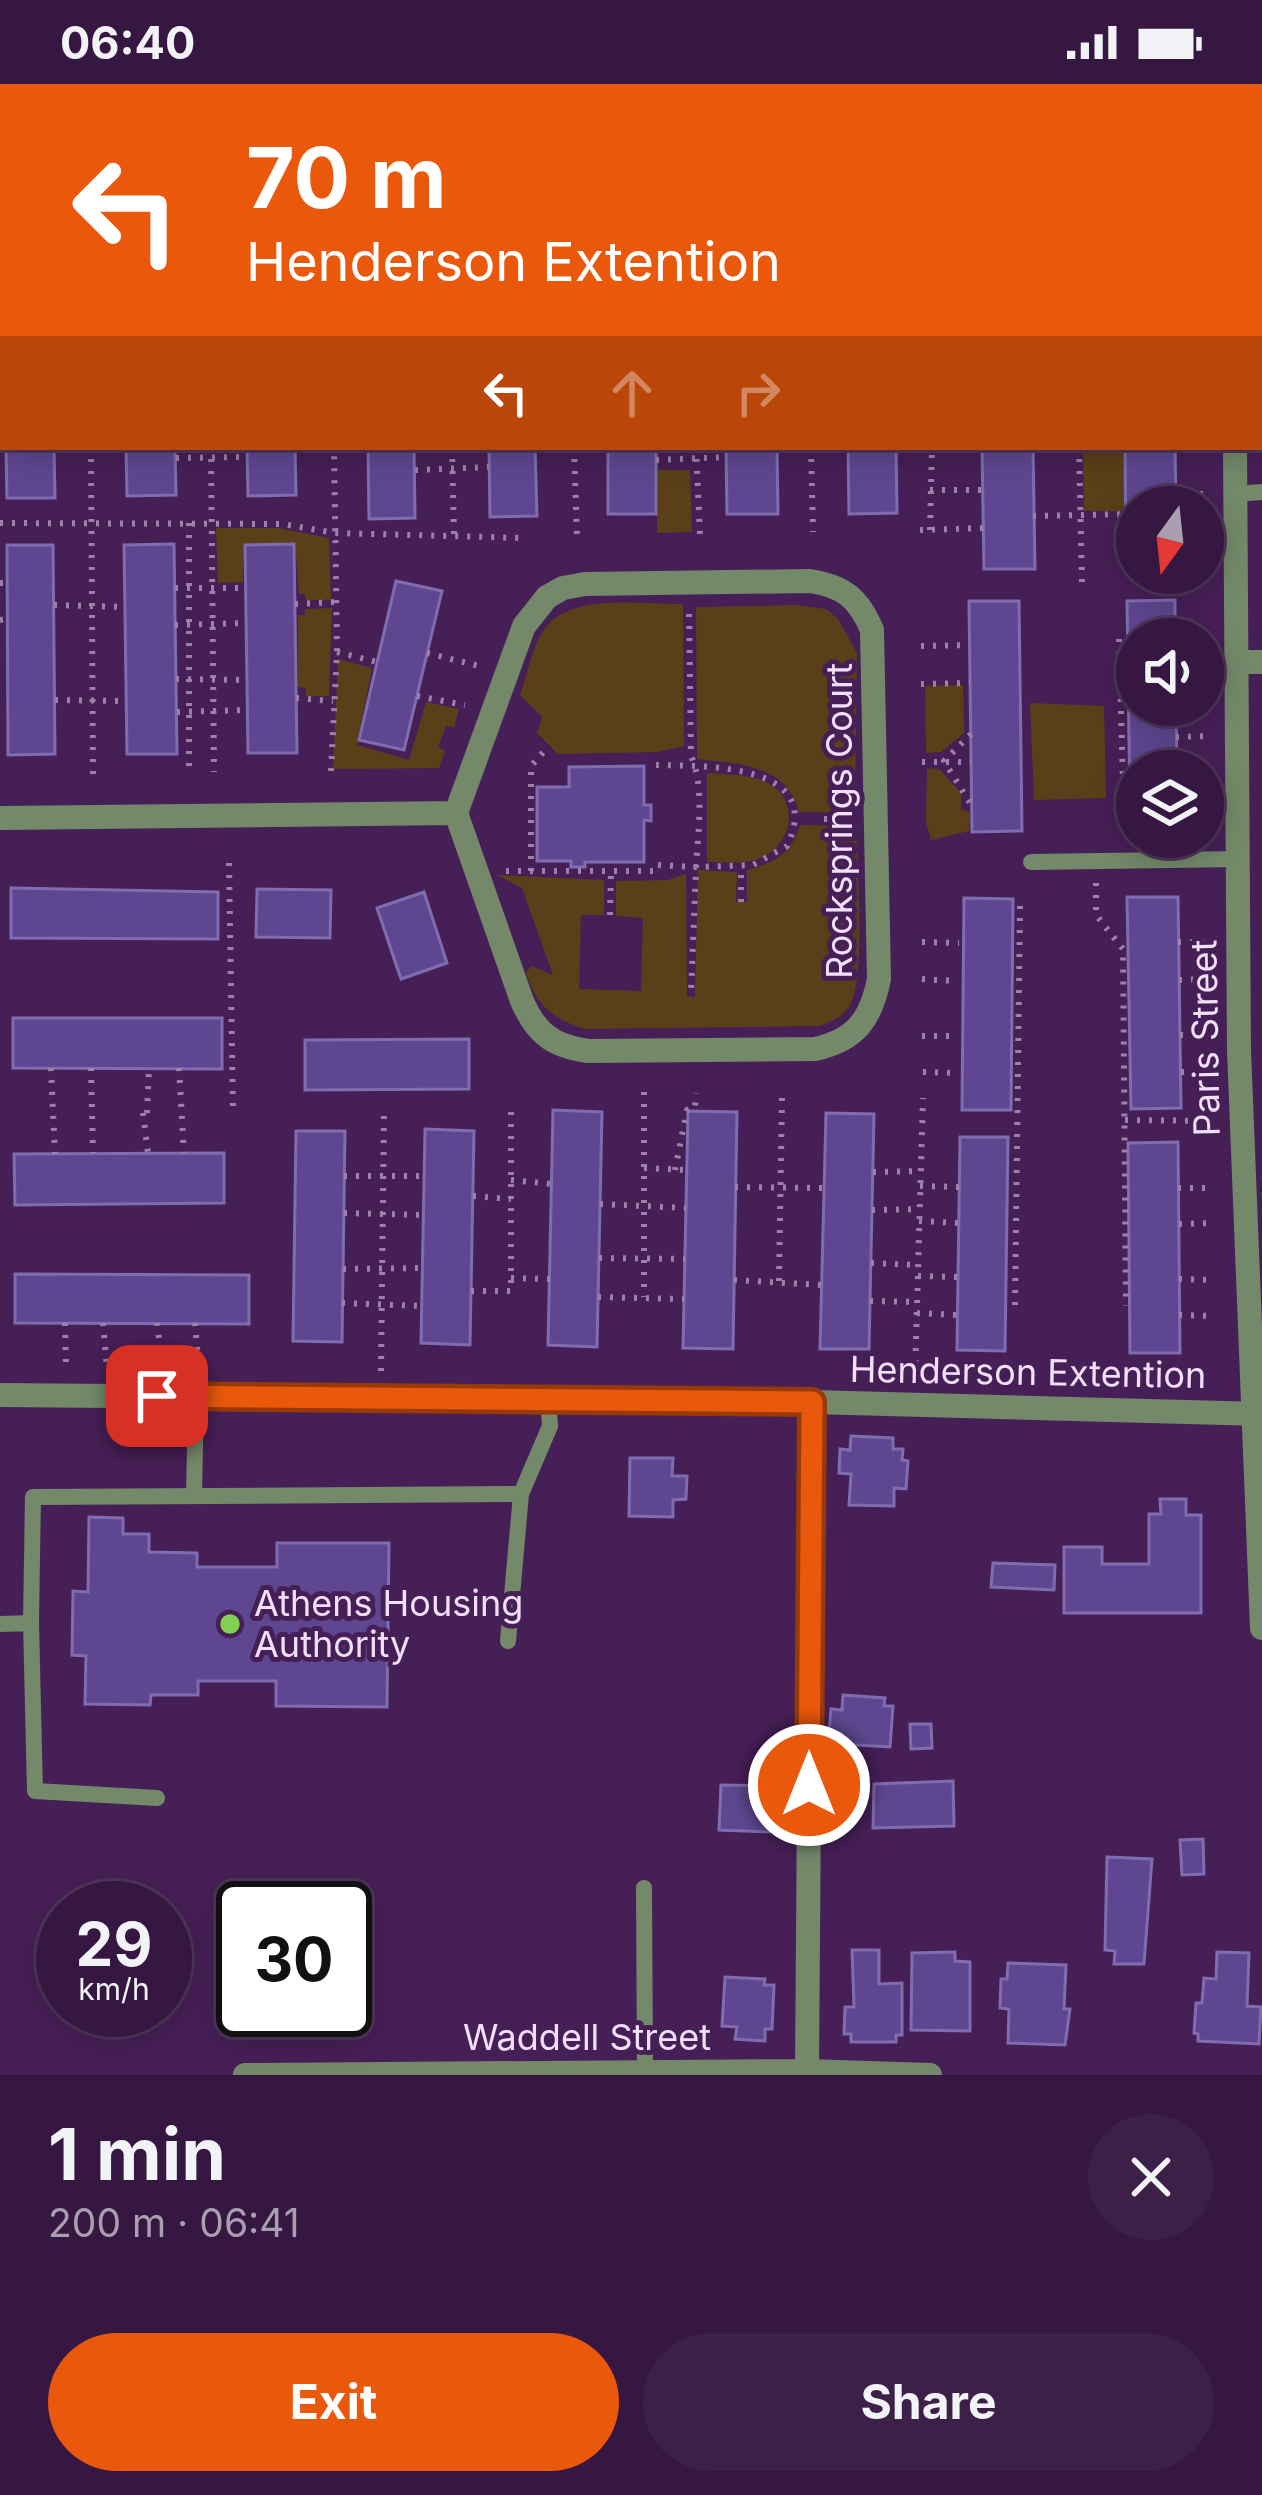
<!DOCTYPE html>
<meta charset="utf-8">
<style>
:root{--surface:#351741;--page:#3d2048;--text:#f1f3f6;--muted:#aa9fb1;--line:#4f365a;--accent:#ea580c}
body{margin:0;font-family:Inter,sans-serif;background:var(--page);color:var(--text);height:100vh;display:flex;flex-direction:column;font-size:45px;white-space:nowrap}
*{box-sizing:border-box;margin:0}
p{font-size:39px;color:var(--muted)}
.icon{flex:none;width:66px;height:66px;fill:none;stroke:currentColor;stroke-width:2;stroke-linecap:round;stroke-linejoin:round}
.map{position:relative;height:1991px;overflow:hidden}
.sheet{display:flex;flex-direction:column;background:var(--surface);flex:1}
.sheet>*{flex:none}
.top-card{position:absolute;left:0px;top:0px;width:1263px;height:366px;box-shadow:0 6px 30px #0003,0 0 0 3px var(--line);background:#ea580c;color:#fff;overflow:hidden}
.needle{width:78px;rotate:195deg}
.controls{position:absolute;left:1116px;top:402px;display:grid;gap:24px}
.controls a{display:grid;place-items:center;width:108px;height:108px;border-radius:50%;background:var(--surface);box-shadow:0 6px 30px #0003,0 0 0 3px var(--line);font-size:60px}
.speed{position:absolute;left:36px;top:1797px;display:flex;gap:24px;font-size:60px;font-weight:700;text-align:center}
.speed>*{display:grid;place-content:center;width:156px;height:156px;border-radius:50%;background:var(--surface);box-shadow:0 6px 30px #0003,0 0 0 3px var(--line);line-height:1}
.speed small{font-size:30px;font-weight:400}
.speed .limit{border:6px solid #111;border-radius:18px;background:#fff;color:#111}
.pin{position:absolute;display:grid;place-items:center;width:102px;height:102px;color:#fff;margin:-51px;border-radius:24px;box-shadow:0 6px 18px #0006}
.me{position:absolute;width:132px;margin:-66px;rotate:0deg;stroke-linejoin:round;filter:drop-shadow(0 0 9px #0008)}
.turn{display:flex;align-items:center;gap:42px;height:252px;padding:0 48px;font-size:54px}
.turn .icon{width:156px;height:156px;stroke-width:2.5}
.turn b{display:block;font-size:84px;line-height:102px}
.lanes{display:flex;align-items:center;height:114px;padding:0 48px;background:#0003;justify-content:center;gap:60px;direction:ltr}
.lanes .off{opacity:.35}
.round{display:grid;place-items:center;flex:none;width:126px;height:126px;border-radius:63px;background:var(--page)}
.headline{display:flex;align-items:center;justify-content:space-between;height:204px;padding:0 48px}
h1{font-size:72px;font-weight:700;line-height:90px}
.primary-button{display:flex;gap:24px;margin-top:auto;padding:24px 48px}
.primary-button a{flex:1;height:138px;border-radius:72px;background:var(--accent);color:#fff;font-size:48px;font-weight:700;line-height:138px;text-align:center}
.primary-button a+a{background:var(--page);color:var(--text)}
.status{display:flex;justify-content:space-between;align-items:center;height:84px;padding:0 60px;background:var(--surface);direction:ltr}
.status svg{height:33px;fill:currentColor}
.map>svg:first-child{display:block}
.green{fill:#594018}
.building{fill:#5e4790;stroke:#7f6db0;stroke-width:3}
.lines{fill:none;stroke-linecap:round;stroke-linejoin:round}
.path{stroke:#9e81aa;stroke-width:6;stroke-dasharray:3 9;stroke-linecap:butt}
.service{stroke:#74896a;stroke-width:16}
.minor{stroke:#74896a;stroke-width:24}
.secondary{stroke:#97b987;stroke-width:24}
.route-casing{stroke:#983908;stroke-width:30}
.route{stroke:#ea580c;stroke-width:21}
.poi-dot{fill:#80d051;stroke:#471f57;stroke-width:4.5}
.labels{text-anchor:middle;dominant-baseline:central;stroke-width:10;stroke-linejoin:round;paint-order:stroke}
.street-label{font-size:36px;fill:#f2e0fb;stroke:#471f57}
.poi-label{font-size:36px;fill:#f2e0fb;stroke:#471f57;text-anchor:start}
</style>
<div class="status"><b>06:40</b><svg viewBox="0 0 49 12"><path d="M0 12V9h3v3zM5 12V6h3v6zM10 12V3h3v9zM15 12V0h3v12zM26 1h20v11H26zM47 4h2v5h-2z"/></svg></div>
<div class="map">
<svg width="1262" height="1991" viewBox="0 0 1262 1991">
<rect width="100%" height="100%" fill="#471f57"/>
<path class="green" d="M1083,363H1123L1125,427H1084Z
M658,386H690L692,448L657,449Z
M216,444H278L329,454L331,516H306L305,510H299L295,459L244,460L243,498L218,499Z
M683,520L684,662L657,668L558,670L537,649L542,633L520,611C527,592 531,567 542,549C566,507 642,521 683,520Z
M795,521L826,525L838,535L857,569L855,729L799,728C787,680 739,680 697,675L696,523Z
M332,524L329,612H306V604L298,603V531H305V525Z
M338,575L372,584L357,661L409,676L426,618L459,625L454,643L446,642L438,663L445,667L439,684L333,685Z
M963,601L964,649L941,668L926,669L925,602Z
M1030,619L1104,622L1106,714L1034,716Z
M927,684L939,685L961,709V726L970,728L969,747L931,756L926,738Z
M707,689C725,690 746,690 764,697C803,714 793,765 755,776C741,780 722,778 707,778Z
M800,741L856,742C857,778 866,893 850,921C844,933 831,937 820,942L584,945C552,934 536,921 526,888L532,882L553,891L522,804L497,791L604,796V831H581L579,905L641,907L643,834L616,832V797L668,796L686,790L687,912L695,913L698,786L737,788L736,818H747V786C775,778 791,770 800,741Z"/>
<path class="building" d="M25,0H149V3H25Z
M772,0H908L772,3Z
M6,363H54L55,414H7Z
M126,363H175L176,411L127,412Z
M247,363H295L296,411L248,412Z
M368,363H414L415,434L369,435Z
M489,363H535L537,432L490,433Z
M656,363V430H608V363Z
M726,363H777L778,430H727Z
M848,363H896L897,429L849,430Z
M982,363H1033L1035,485H984Z
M1125,363H1175L1176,423H1137V484H1126Z
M174,460L177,670H127L124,461Z
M294,460L297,669H248L245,461Z
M7,461H53L55,670L8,671Z
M396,497L442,507L404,666L359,656Z
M1175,516V555H1137V621H1176L1177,687H1137V725H1130L1127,517Z
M969,517H1019L1022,747L972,748Z
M644,682V721H651V737L644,736V778H585V783H571V777H537V703H569V683Z
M11,804L218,808V855L11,854Z
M257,805L331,806L330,854L256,853Z
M424,808L447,879L401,895L377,824Z
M1127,813H1178L1181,1024L1131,1025Z
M964,814L1013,815L1011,1026H962Z
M13,934H222V985L13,984Z
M469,955V1005L305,1006V956Z
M553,1026L602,1028L597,1263L548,1261Z
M688,1027L737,1028L733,1265L683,1264Z
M826,1029L874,1030L869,1265H820Z
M425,1045L474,1047L470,1261L421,1259Z
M296,1047H345L342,1258L293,1257Z
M960,1053H1008L1005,1267L957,1266Z
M1178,1058L1180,1269H1130L1128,1059Z
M224,1069V1119L15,1121L14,1070Z
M15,1190L249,1191V1240L15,1239Z
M851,1352L893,1354V1365H903L902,1376L908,1377L906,1405L894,1404V1422L849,1421L851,1390L839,1389L840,1365L850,1366Z
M630,1374H673L672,1392H687L686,1415L673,1416V1433L629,1432Z
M1160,1415H1186V1431H1201V1529H1064V1463H1102V1480H1149V1430H1161Z
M89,1433L123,1434V1450H149V1468L197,1469V1483H277V1459H389L387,1623L276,1622V1597H198V1611H151L150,1621L85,1620L86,1572L72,1571L73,1507L88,1508Z
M993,1479L1055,1481L1054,1506L991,1503Z
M843,1611L885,1614L884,1622H893L890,1663L840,1660L841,1649H829L831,1625L842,1626Z
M910,1640H931L932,1664L911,1665Z
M953,1697L954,1742L873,1744L874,1700Z
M721,1701L773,1702L772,1712H785L783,1743L771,1742V1748L719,1746Z
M1203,1755L1204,1790L1182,1791L1180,1756Z
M1107,1773L1152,1775L1144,1880H1114L1115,1867L1105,1866Z
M852,1866H879V1900L902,1899V1951H896V1958H851V1950H844L845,1923H854Z
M955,1868V1877L970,1878V1947L911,1946L912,1869Z
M1217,1868L1249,1869L1247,1922L1261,1923L1259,1960L1198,1957V1950L1194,1949L1196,1919H1202L1204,1894L1216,1895Z
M1008,1879L1066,1881L1064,1925H1070L1065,1961L1008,1959L1009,1925L1000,1924L1001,1895H1007Z
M725,1893L765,1895L764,1901H774L772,1945H765V1957L735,1955L737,1943L722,1942Z"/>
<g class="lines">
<path class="path" d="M91,363L93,694
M211,363L214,688
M452,363L454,452
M561,363L608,365
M574,363L577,453
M696,363L700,450
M811,363L813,448
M1079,363L1082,498
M176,374L247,373
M656,376L726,373
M415,386L489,383
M930,406H983
M1176,410H1207
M1033,432L1126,430
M0,439L282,440L335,449L525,454
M189,439V688
M920,446L984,444
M930,446L932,363
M0,499H7
M175,504H245
M295,520L336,518
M54,521L125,523
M0,536L7,535
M175,541L246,539
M1119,555L1124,734L1125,743L1133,752
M921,562L969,561
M337,568L377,578
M427,569L479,582
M176,595L247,596
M921,600L970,599
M417,612L465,621
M296,614L333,617
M55,616L126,617
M177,628L247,626
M971,650L944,677L972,722
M1176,653L1208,652
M922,678H971
M656,681C705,682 827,679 787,762L753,781L696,783C698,749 705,703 691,672L689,526
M331,687L337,568L334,363
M824,735H851
M229,779L233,1029
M658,781L696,783L691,909
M506,787H659
M531,787V682L546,665
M1096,799V831L1123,865L1126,1222
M741,818V783
M610,831L611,787
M922,858L959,859
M1178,858H1209
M922,895L956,897
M1179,896L1209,895
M1180,951L1209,952
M922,952H958
M51,984L55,1070
M91,984L93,1069
M179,984L184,1069
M923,988L958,989
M1181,988L1213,987
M644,1008V1213
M143,1029L148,1069
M147,1029L149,985
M1125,1036L1213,1037
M644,1084L687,1086
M675,1086L687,1026L695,1024L696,1009
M873,1088L921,1087
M344,1092H425
M511,1096L552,1100
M920,1102L959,1103
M735,1103L824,1104
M1178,1104H1213
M473,1112L511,1115
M600,1120L686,1124
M872,1126L920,1125
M344,1129L423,1131
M919,1137L959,1139
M1179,1140L1213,1139
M599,1174L685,1175
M871,1179L918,1181
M343,1185L422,1184
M918,1192L958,1193
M511,1194L550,1195
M1179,1195L1214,1196
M734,1196L822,1201
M779,1197L782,1011
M471,1207H511V1027
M598,1213L684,1215
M870,1217L917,1218
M342,1219L422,1222
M1015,1221L1020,822
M917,1229L958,1231
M1179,1231L1215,1232
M65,1239L66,1283
M103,1239L107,1284
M157,1239L163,1285
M195,1239L199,1285
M381,1287L384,1028
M915,1291L923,1014"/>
<path class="service" d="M220,0L221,3
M605,0V3
M963,3V0
M1260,57H1262
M1236,410L1262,408
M1031,778L1238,775
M194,1411L196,1313
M31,1539L35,1707L157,1714
M0,1540L31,1539L33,1413L521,1410L550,1342L548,1316
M508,1557L521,1410
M644,1804L645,1988"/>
<path class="minor" d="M1235,363L1239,966L1262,1544
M810,497C844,502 859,515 872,546L879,895C871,935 856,956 815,965L588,967C552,962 536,949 522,917L456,729L524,542L547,513L563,504L585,500Z
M1237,578H1262
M0,734L456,729
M0,1311L812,1318L1262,1330
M807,1987L812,1318
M245,1991L807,1987L930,1991"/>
<path class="secondary" d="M1260,120H1262
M0,136H3"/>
</g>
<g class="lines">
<defs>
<path id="route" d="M157,1312L812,1318L809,1701"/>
</defs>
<use href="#route" class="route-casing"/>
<use href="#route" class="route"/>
</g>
<circle class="poi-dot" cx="230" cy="1540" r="12"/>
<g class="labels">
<g class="street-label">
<text transform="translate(839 737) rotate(-90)">Rocksprings Court</text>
<text transform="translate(1205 954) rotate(-91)">Paris Street</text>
<text transform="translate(1028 1288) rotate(1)">Henderson Extention</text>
<text x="587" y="1953">Waddell Street</text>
</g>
<g class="poi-label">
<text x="254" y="1519">Athens Housing<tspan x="254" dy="41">Authority</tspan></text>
</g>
</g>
</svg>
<div class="controls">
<a><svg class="needle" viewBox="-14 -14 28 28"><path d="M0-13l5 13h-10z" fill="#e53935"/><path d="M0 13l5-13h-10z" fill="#aa9fb1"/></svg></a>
<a><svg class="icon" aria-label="sound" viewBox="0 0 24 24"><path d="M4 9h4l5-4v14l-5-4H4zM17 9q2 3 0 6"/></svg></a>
<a><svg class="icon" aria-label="layers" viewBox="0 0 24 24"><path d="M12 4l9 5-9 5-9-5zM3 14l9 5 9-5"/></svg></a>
</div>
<div class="speed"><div>29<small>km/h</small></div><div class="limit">30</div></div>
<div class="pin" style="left:157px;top:1312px;background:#d93025"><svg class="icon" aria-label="arrive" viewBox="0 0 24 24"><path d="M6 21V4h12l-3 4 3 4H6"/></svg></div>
<svg class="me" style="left:809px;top:1701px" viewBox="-20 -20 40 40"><circle r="17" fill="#ea580c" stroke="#fff" stroke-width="3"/><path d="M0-11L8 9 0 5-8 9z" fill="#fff"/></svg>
<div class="top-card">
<div class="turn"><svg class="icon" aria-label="left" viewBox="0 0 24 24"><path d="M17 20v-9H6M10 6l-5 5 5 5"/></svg><div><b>70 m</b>Henderson Extention</div></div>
<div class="lanes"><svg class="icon" aria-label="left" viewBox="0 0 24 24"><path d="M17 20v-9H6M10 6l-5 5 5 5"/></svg><svg class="icon off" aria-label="ahead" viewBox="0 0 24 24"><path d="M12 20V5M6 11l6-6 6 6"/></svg><svg class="icon off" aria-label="right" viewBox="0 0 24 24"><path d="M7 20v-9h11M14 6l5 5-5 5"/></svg></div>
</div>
</div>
<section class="sheet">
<div class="headline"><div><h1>1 min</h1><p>200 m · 06:41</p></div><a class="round"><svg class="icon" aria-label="close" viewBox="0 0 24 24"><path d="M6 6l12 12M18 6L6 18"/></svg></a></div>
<div class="primary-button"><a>Exit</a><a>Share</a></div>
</section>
